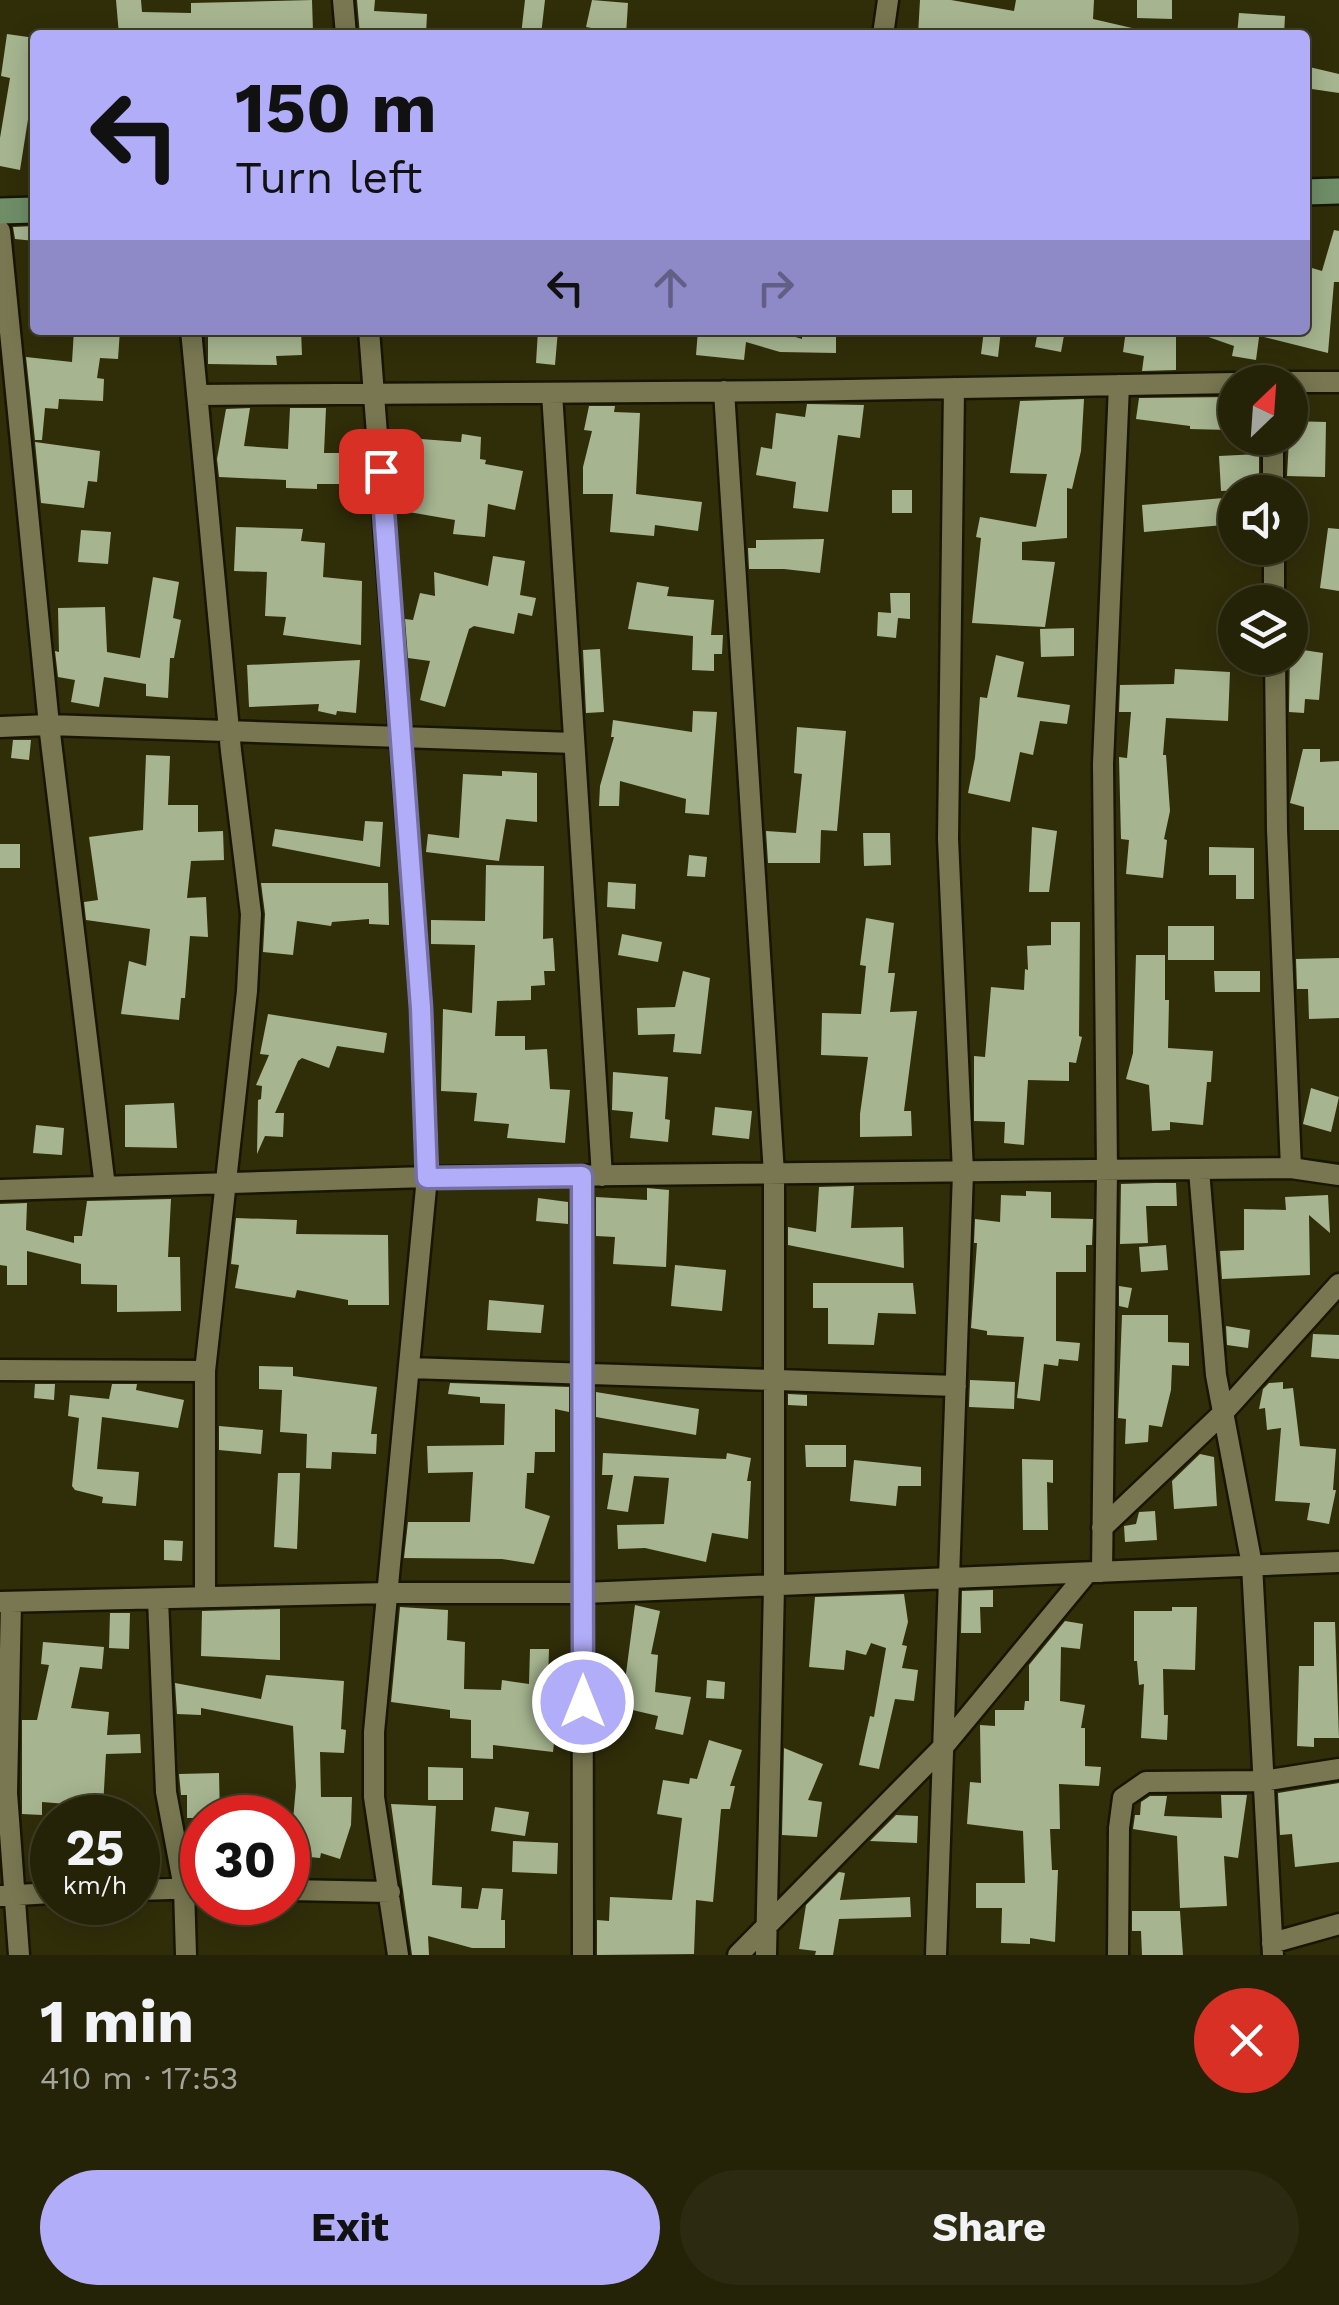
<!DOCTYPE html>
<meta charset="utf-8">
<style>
:root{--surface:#242207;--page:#2c2a11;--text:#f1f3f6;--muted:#a3a49b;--line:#413f28;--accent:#b2adf9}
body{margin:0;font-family:"Work Sans",sans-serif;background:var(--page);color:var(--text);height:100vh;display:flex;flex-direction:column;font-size:38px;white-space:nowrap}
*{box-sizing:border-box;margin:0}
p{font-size:32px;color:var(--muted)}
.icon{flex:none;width:55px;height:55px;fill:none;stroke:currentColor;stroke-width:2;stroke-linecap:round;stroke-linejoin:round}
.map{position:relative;height:1955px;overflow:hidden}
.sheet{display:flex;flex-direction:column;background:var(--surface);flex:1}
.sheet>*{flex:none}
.banner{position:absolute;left:30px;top:30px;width:1280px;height:305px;border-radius:10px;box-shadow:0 5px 25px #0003,0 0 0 2px var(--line);background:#b2adf9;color:#111;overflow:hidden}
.needle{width:65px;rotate:25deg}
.buttons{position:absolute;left:1218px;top:365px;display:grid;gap:20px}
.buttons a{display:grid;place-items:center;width:90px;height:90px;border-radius:50%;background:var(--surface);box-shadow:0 5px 25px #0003,0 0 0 2px var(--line);font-size:50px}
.speed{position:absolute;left:30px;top:1795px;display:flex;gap:20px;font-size:50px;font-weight:700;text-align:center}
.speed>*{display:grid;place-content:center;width:130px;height:130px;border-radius:50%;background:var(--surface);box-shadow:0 5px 25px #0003,0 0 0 2px var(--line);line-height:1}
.speed small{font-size:25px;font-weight:400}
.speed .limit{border:15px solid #d22;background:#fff;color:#111}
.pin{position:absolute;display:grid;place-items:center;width:85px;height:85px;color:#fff;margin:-42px;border-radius:20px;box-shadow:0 5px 15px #0006}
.me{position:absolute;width:110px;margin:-55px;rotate:0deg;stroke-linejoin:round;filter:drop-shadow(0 0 8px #0008)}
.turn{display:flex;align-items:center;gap:35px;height:210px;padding:0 40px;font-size:45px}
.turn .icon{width:130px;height:130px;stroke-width:2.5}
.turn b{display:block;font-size:70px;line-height:85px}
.lanes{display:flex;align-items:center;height:95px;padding:0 40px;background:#0003;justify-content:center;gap:50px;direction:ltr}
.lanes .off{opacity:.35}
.round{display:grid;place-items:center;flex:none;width:105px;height:105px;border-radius:52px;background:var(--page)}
.summary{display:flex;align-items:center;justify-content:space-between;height:170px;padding:0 40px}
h1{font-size:60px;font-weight:700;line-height:75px}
.cta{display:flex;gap:20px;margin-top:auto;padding:20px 40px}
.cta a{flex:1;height:115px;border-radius:60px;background:var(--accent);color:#111;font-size:40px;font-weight:700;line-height:115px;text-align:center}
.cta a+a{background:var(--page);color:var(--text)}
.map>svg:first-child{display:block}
.building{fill:#a6b590}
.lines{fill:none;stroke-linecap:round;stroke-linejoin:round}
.street-casing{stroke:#181600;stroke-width:25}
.secondary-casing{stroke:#181600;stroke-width:30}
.street{stroke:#787751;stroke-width:20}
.secondary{stroke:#6f8e68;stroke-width:25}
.route-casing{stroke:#7470a2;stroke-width:25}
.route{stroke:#b2adf9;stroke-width:18}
</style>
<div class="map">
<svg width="1339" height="1955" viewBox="0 0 1339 1955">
<rect width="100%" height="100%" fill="#302e09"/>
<path class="building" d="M116,0H141L142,12L191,13V3L312,0L313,32L119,35Z
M357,0H375L374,11L427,14L426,35H360Z
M525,0H545L541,35H521Z
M592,0L628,3L626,35L586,27Z
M920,0H951L1014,11L1016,0H1094L1093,19L1132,28L1131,35H968L939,30V35H918Z
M1137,0H1172V19L1137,18Z
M1239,13L1285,16L1284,35H1237Z
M7,34L35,38V75L20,170L0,166V138L10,78L1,76Z
M1305,66L1339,74V93L1305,88Z
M35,226V241L15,239L13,227Z
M1334,230L1339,231V282H1334L1328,353L1264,337V330H1305V285L1311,286L1312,268L1322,271Z
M74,330H120L118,359L100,358L97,378L104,379L103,401L59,399L58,409L45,408L42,440H35L26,357L72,362Z
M208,330H301L302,355L276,356L277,365L208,364Z
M538,330H558L555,365L536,363Z
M698,330H772L802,339V330H836V353L780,352L746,342L744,360L696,355Z
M984,330H1001L998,357L981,354Z
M1038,330H1065L1061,352L1035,347Z
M1126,330H1176V370L1142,371L1144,356L1123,352Z
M1197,330H1260L1256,360L1232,356L1234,346L1197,333Z
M1231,397L1229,430L1190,429V426L1136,419L1139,398Z
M1084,399L1081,451L1072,489L1067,488V538L1022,542V560L1055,562L1045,627L972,623L981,538L976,537L980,517L1036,527L1047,474L1010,473L1020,401Z
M807,404L864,405L860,438L838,435L828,512L793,508L796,482L756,475L761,447L772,449L776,413L805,417Z
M589,406H615L614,412L640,413L636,494L702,502L698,531L655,525L654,536L610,532L613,494H583V467L592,431L584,430Z
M250,408L244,446L288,449L290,408H326L324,453H348V484H317V489L286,488V480L219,477L217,459L226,409Z
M1290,421L1326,422L1325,477L1287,476Z
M462,434L481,437L480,459L486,460L485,464L523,471L515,510L488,504L485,537L453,534L455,520L397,510L395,491L403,492L407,438L461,442Z
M35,442L100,451L97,482L88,481L84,508L41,503Z
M1259,454V476L1250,475V490L1221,491L1219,456Z
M892,490H912V513H892Z
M1235,497V524L1144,532L1142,505Z
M236,527L303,529L301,541L325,543L323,577L362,581L361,645L283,635L286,617L265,616L267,572L234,571Z
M1328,528L1339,529V591L1320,588Z
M81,530L111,532L108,564L78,562Z
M824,539L820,573L784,569H749L748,548H756V540Z
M493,556L525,561L520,595L536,598L532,616L518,613L514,634L474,626L469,629L445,707L420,700L430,661L408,658L405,619L413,620L420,593L435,596L434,572L488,586Z
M153,577L179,582L173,618L181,620L174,658H170L168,698L146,696V684L104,677L99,707L71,702L75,680L58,677L55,651L59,652L58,608L105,607L107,652L140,658Z
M637,582L669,587L667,596L714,600L711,635H723L722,654H714V671L692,670L693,636L628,629Z
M890,593H910V619L898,618L896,638L877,636L878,612L891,613Z
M1074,628V656L1041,657L1040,629Z
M1290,648L1323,653L1319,700L1305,699L1304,713L1289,712Z
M600,649L604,712L586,713L583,650Z
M996,655L1024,662L1017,697L1070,705L1067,724L1040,721L1033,755L1020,752L1010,802L968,793L975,758L980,697L987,698Z
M360,660L356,713L337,711L336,715L318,711L319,704L249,707L247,665Z
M1175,669L1230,672L1228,721L1166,718L1163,755H1166L1170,811L1164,839L1167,840L1163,878L1126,874L1129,840L1121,839L1119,757L1127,758L1131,712H1119L1120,685L1174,684Z
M693,711L717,712L709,815L685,813L686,799L620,781L619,806H599L600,786L614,737H611L613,720L692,732Z
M797,727L846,731L837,831L821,830L820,863H768L766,831L796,833L802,774L794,773Z
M13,740H31L29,760L11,758Z
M1303,749H1320V762L1339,761V830H1304V807L1290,803Z
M146,755L170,756L168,805H198V832L223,831L224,860L191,861L187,898L206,897L208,937L190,936L185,998H181L179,1020L121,1014L129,961L146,966L150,929L86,920L84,902L98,900L89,837L143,830Z
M502,771L537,773V822L506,819L499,861L426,852L428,834L459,838L463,774L502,776Z
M365,821L383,822L380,867L272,846L275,829L363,841Z
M1032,827L1057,831L1049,892H1029Z
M863,833H890L891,865L864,866Z
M0,844H20V868H0Z
M1209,847L1254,848V899H1236V875H1209Z
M689,855L707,857L705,877L687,876Z
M486,865L544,866L543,939L553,938L555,971H544L545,985L531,986V1000L497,1001L495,1036H525V1050L547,1049L550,1089L570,1090L565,1143L507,1138L509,1124L474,1121L477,1093L441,1091L443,1009L472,1013L475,945L431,944V920L485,921Z
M608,882L636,884L635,909L607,907Z
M261,883H388L389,925L369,924V919L332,922L331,926L297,921L293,955L263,952L265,914Z
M866,918L894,923L888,973H895L890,1012L917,1011L904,1111H911L912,1136L860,1137V1114L868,1057L821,1055L822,1013L861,1014L866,966L860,965Z
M1051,922H1080L1079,1036L1082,1037L1076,1063L1069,1062V1081L1028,1080L1024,1145L1004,1143L1005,1122L974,1121V1056L985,1057L991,987L1024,990L1025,969L1028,970L1027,946L1051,945Z
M1168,926H1214V960H1168Z
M622,934L662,942L658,962L618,955Z
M1136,955H1165V1000H1169L1168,1048L1213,1051L1211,1082H1207L1203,1125L1170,1122V1130L1152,1131L1149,1085L1126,1079L1133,1053Z
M1339,958V1018L1309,1019L1308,989H1297L1296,959Z
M683,971L710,978L701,1054L673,1052L675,1034L638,1035L637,1008L675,1007Z
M1214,971H1260V992H1215Z
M268,1014L387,1033L384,1053L337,1046L329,1068L302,1058L298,1061L275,1113H284L283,1137L265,1136L257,1154L258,1100L261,1099L262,1086L256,1085L269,1055L260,1054Z
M613,1072L668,1077L665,1119L670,1120L668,1142L630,1138L633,1112L612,1110Z
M1311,1088L1339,1097L1331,1132L1303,1124Z
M174,1103L177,1148L125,1147V1105Z
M715,1107L752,1111L749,1139L712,1135Z
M36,1125L64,1128L62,1155L33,1153Z
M1155,1183H1176L1177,1206H1146L1148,1243L1120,1244L1121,1184Z
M854,1186L851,1228L903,1227L904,1268L788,1245V1227L816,1232L819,1187Z
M647,1188L669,1190L666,1267L613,1264L615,1237L596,1236V1197L647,1200Z
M1026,1191L1051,1192V1218L1093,1219L1092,1245H1086V1272H1056V1341L1080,1343L1078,1361L1059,1359L1058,1366L1044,1364L1040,1401L1017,1398L1024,1337L987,1335V1331L971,1328L977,1243H974L975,1219L1000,1222L1001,1195L1026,1196Z
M1328,1195L1330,1233L1309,1215L1310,1275L1222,1279L1220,1251L1244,1250V1209L1286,1210L1285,1197Z
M538,1198L568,1202V1224L536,1221Z
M171,1199L168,1257H180L181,1311L117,1312V1285L81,1284V1264L27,1251V1285H7V1266L0,1265V1204L27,1203L26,1230L74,1243V1236H82L87,1201Z
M236,1218L297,1220L296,1234L388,1235L389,1305H348V1300L297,1290L295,1298L235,1288L239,1265L231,1264Z
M1166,1245L1168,1270L1141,1272L1139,1247Z
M675,1265L726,1270L722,1311L671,1306Z
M813,1283H913L916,1314L878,1313L874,1345L828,1344V1308H813Z
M1119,1286L1132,1288L1128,1308L1119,1306Z
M489,1300L544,1305L541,1333L487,1330Z
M1122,1315H1168V1342L1189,1343V1366L1172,1365L1171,1390L1162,1427L1149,1425L1148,1442L1125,1444L1126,1419L1118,1418Z
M1226,1326L1250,1330L1248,1348L1227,1345Z
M1313,1334L1339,1335V1359L1311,1357Z
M259,1366L293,1367V1376L377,1387L371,1434H377L376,1454L332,1452L331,1469L306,1468L307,1434L280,1432L282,1390L259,1389Z
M970,1380L1015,1382L1014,1409L969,1407Z
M1283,1382V1389L1293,1388L1300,1446L1336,1449L1333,1490H1336L1329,1524L1307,1520L1310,1503L1275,1501L1281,1428L1267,1430L1265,1408L1259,1409L1263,1389L1269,1383Z
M450,1383L569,1387V1412L555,1409V1452H535L534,1473H527L525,1508L550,1516L534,1564L502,1559L404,1558L408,1522H470L473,1472L428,1473L427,1446L504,1445L505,1404L480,1403V1397L448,1394Z
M35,1384H55L54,1400L34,1398Z
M112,1384H137L136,1390L184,1400L178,1428L102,1417L97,1469L139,1472L136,1506L102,1503L103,1497L75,1490L72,1486L79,1418L68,1416L70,1395L109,1399Z
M596,1392L699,1409L696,1435L596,1417Z
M788,1394L807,1395V1406L788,1405Z
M219,1426L263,1430L261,1454L219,1450Z
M805,1445H846V1467H806Z
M603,1453L726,1459L727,1453L751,1458L747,1481H751L748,1539L712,1533L706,1562L645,1548L618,1549L617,1525L664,1524L669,1478L634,1476L628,1512L607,1509L613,1475H602Z
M1200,1454L1214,1457L1217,1506L1174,1509L1172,1481Z
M1022,1459L1053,1460V1483L1047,1482L1048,1530H1023Z
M854,1460L921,1467V1486H898L896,1506L850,1501Z
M278,1473H300L297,1549L274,1547Z
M1155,1511L1157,1540L1125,1542L1124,1526L1136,1524L1139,1512Z
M164,1540L183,1541L182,1561L164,1560Z
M993,1590V1607H980L981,1633H961L962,1591Z
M904,1594L908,1622L902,1645L907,1646L902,1668L918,1670L914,1701L895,1699L879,1769L859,1765L870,1716L874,1717L886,1648L871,1643L866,1655L846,1650L844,1670L809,1667L815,1597Z
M635,1605L660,1611L651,1654L658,1655L655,1692L691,1697L683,1735L655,1729L658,1716L624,1708L630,1681H625Z
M400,1607L448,1610L447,1640L465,1642L464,1689L501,1690L502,1680L529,1684L530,1649H549L548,1683L560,1685L553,1752L493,1745V1759L471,1758V1720L450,1718V1710L391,1702Z
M1172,1607H1197L1195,1670L1163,1669L1164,1715H1168L1167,1740L1141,1738L1144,1684L1139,1685L1137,1661H1134V1611H1172Z
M280,1609V1660L201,1656L202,1611Z
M110,1613H130L129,1649L109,1648Z
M1065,1621L1083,1624L1080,1649L1061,1647L1060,1701L1085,1705L1081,1728H1085V1766L1101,1767L1099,1786L1059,1784L1060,1829H1050L1052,1870H1058L1055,1942L1030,1938V1944L1001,1943L1002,1908H976V1883H1025L1023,1831L967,1824L970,1782L981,1783L980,1725L995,1726V1710H1024L1025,1701H1029V1665Z
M1314,1622H1335L1339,1738H1314V1747L1297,1746L1299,1666H1314Z
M43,1642L104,1647L102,1669L80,1667L71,1708L109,1712L107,1735L140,1734L141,1753L106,1754L103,1807L42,1802V1815L22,1814V1720H37L49,1665L41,1664Z
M266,1675L344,1681L341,1729L346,1730L344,1753L320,1752L321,1797H352L351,1825L340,1859L321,1853L320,1858L290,1855L296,1786L293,1726L201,1708V1715L177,1714L175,1683L261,1699Z
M707,1680L725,1682L724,1699L706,1698Z
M709,1740L742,1750L730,1786H735L730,1809H721L713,1902L696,1900L694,1954L597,1955V1920L609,1921L610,1897L672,1900L682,1818L657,1814L663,1780L689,1784L690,1778L697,1779Z
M784,1748L823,1764L808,1800L822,1802L817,1837L782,1835Z
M428,1767L463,1768V1800H428Z
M219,1773L220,1818H187V1795H181L179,1774Z
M1339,1783V1862L1295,1867L1292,1834L1280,1835L1278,1793Z
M1221,1795H1247L1238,1858L1224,1856L1227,1906L1180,1908L1177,1836L1133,1829L1135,1815H1140L1141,1802L1150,1796H1167L1164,1816L1222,1818Z
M391,1804L436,1806L432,1885L462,1887L461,1908L478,1909L482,1888L503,1889L501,1920H505V1948H472L428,1936L429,1955H412Z
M495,1807L529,1812L525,1836L491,1831Z
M896,1815L918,1816L917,1843L870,1841Z
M513,1841L558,1843L557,1874L512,1872Z
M839,1872L845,1873L840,1900L910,1897L911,1917L839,1919L833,1955H815L816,1951L799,1949L806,1905Z
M1132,1911H1180L1183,1955H1142L1141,1931H1132Z"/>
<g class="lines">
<defs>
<path id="street" d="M343,0L346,35
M883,35L888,0
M0,231L49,725L105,1187
M191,330L231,751L251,914L247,991L205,1371V1597
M369,330L421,1008L427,1177L374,1732V1797L398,1955
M1278,382H1339
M724,391L774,1174V1586L766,1955
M552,393L602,1176
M197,395L790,391L1235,383
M1273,438V492
M1274,548V602
M1275,658L1277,830L1291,1168
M0,727L49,725L574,743
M1199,1170L1216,1375L1252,1565L1273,1955
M582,1176L583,1955
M0,1190L427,1177L1291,1168L1339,1175
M409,1368L956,1386
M0,1370L205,1371
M1102,1528L1222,1414L1339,1284
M1102,1572L1107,1171L1103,764L1119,385
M158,1599L166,1792L184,1888L186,1955
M0,1602L388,1593H583L1339,1562
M11,1602L7,1793L19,1955
M138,1890L202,1888
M288,1890L390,1892
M0,1896L52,1893
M1272,1943L1339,1924
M738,1955L944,1746L1087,1573
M936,1955L963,1172L948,839L954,388
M1118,1955L1119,1828L1123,1798L1146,1782L1263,1781L1339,1769"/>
<path id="secondary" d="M1305,192L1339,191
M0,211L35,210"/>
</defs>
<use href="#street" class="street-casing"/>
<use href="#secondary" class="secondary-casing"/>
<use href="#street" class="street"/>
<use href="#secondary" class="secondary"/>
</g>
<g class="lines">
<defs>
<path id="route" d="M381,471L421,1008L427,1178L582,1176L583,1702"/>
</defs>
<use href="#route" class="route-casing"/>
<use href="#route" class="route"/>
</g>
</svg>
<div class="buttons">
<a><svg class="needle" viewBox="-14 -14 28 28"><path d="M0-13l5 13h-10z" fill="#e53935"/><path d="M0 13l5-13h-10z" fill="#a3a49b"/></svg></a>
<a><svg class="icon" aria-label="sound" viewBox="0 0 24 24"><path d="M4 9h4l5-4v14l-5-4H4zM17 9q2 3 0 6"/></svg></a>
<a><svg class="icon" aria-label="layers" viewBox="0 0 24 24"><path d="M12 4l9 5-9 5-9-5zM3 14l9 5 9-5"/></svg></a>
</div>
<div class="speed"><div>25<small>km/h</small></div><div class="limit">30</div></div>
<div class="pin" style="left:381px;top:471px;background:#d93025"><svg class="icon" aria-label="arrive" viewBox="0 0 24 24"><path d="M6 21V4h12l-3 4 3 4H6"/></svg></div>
<svg class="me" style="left:583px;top:1702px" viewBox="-20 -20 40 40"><circle r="17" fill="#b2adf9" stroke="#fff" stroke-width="3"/><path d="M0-11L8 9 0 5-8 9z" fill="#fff"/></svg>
<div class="banner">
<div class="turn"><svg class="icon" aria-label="left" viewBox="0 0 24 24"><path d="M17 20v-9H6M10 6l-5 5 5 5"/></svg><div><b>150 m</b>Turn left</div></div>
<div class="lanes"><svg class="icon" aria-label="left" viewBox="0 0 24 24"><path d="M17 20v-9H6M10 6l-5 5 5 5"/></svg><svg class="icon off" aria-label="ahead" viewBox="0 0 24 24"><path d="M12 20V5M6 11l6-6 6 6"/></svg><svg class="icon off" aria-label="right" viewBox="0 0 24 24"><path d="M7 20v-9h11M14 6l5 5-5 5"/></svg></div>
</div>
</div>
<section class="sheet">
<div class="summary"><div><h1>1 min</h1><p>410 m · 17:53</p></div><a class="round" style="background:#d93025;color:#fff"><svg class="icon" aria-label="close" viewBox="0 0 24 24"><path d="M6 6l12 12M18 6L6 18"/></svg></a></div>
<div class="cta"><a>Exit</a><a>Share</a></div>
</section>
